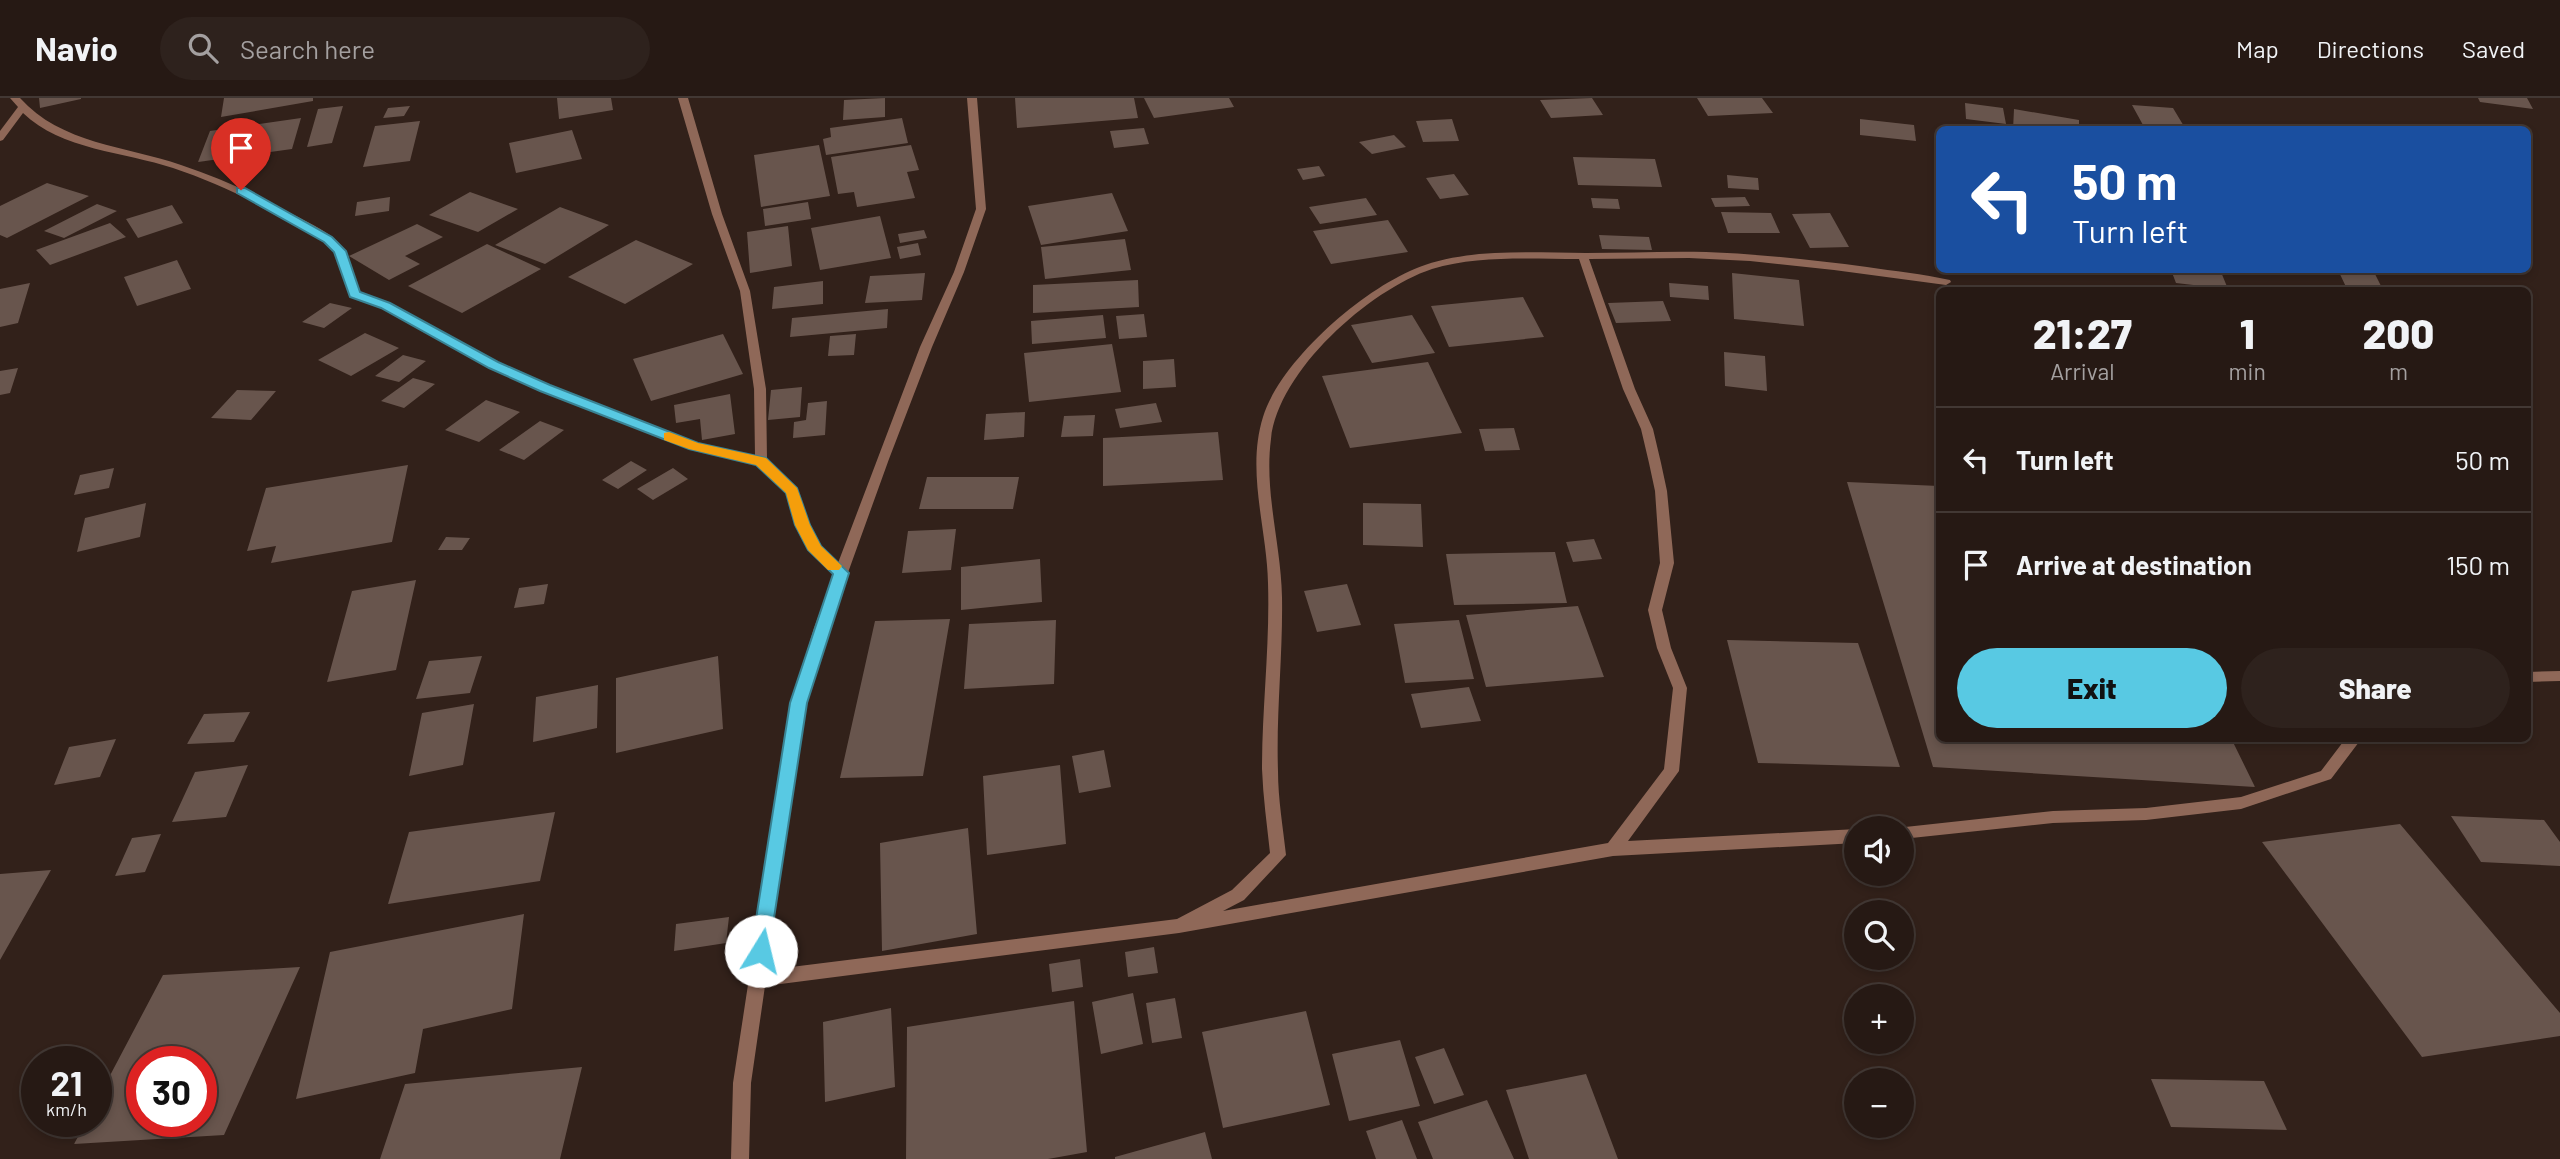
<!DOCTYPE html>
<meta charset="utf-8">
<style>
:root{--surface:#261914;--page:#2e221d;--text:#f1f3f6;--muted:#a4a0a0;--line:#423834;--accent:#58c9e3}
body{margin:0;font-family:Barlow,sans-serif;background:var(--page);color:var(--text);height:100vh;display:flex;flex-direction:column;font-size:26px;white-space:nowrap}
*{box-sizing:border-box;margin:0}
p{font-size:23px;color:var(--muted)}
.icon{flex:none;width:38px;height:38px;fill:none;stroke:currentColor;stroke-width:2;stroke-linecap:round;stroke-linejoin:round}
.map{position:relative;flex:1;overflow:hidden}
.drawer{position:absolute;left:1936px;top:189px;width:595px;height:455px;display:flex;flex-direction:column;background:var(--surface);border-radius:10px;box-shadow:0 4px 10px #0003,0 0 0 2px var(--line)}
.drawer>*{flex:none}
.top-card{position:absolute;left:1936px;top:28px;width:595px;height:147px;border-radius:10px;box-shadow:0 4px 10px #0003,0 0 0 2px var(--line);background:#1a4fa0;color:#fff;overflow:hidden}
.buttons{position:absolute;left:1844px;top:718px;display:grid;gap:14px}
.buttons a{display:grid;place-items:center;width:70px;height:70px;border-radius:50%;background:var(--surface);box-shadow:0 4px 10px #0003,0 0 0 2px var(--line);font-size:35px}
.speed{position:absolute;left:21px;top:948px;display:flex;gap:14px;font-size:35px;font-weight:700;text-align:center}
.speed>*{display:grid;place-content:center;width:91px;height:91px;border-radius:50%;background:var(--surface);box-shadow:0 4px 10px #0003,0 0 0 2px var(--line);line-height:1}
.speed small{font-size:18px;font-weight:400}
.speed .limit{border:10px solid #d22;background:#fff;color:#111}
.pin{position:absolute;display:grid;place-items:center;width:60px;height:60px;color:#fff;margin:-72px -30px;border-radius:50% 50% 50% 0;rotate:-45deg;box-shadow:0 0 7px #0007}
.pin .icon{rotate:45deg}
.me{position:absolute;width:77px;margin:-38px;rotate:9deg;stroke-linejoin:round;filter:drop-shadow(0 0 5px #0008)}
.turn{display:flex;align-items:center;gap:24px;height:147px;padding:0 21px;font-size:32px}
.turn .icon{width:91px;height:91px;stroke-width:2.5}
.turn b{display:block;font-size:49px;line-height:60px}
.eta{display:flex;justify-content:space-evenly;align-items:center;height:119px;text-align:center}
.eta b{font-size:42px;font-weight:800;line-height:49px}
.button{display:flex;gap:14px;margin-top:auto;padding:14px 21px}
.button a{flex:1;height:80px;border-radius:42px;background:var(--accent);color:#111;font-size:28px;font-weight:800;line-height:80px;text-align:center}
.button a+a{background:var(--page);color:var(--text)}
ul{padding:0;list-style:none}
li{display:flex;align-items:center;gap:21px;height:105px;padding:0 21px;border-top:2px solid var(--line)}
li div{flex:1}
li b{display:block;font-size:26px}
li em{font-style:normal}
header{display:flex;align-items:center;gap:42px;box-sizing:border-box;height:98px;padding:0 35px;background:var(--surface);border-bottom:2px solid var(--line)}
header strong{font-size:33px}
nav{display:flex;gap:38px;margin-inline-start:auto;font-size:24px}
.search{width:490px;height:63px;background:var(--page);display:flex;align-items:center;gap:18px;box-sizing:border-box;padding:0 24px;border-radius:38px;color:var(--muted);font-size:26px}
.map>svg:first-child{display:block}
.building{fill:#68554d;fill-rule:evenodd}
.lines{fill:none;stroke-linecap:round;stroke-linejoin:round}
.street{fill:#8f6858;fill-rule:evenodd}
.route{fill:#58c9e3;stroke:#398394;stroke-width:2}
.slow{fill:#f59e0b}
</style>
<header>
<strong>Navio</strong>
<div class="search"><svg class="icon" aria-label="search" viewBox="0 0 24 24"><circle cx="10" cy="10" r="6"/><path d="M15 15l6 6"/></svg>Search here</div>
<nav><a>Map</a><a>Directions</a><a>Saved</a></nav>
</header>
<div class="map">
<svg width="2560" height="1061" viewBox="0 0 2560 1061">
<rect width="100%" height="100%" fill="#32211a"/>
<path class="building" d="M39,0H81V1L40,10Z
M224,0H313V3L221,19Z
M557,0H611L613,12L559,21Z
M885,0V19L843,22L844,2Z
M1015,0H1134L1138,20L1017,30Z
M1144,0H1229L1234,9L1154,20Z
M1592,0L1603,17L1551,20L1540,2Z
M1697,0H1762L1773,15L1708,18Z
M2478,0H2527L2533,11L2480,4Z
M1965,5L2003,10L2006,26L1966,21Z
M2132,7L2173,10L2185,30L2143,27Z
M343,8L332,45L307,49L318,11Z
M410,8L404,18L383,20L388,10Z
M2014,11L2079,22V32H2013Z
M301,20L292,51L198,64L210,33Z
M902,20L908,45L826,57L823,41L831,39L830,30Z
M1452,21L1459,43L1423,44L1416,23Z
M1860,21L1914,27L1916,43L1860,37Z
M420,23L410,63L363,69L375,28Z
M1144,30L1149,46L1114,50L1110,33Z
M572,32L582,61L516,75L509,45Z
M1394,37L1406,49L1372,56L1359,44Z
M819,47L830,98L761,109L754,57Z
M911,47L919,72L907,74L915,100L857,109L854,94L838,96L831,59Z
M1573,59L1655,61L1662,89L1578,87Z
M1319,68L1325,78L1303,82L1297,71Z
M1454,76L1469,97L1440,101L1426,80Z
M1727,77L1758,80L1759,92L1728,90Z
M47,85L89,98L7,140L0,137V108Z
M470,94L518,111L478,134L429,117Z
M1112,95L1128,133L1041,147L1028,108Z
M390,99L389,113L355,118L357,104Z
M1745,99L1750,108L1715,109L1711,100Z
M1366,100L1377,117L1320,126L1309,109Z
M1591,100L1618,101L1620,111L1593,110Z
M808,104L811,121L765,128L763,111Z
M97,106L117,113L64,140L44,133Z
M172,107L183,125L138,140L126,121Z
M560,109L609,127L545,166L495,147Z
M1721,114L1771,115L1780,135H1728Z
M1830,115L1849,149L1810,150L1792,116Z
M880,118L891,160L820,172L811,130Z
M1388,122L1408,154L1331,166L1313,133Z
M110,125L126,139L50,167L36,152Z
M417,126L443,139L405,158L420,166L389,182L349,158Z
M788,128L792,168L750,175L747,134Z
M924,132L927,140L900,145L898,136Z
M1599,137L1649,139L1652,152L1602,151Z
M1125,141L1131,172L1045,181L1041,149Z
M636,142L693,166L625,206L568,179Z
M918,145L921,157L900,161L897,149Z
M487,146L541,171L462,215L408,188Z
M177,162L191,191L137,208L124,179Z
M2171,172L2221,174L2228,191L2176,185Z
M2338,172L2374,174L2383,192L2347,191Z
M925,175L922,202L865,205L870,178Z
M1732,175L1799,182L1804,228L1734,221Z
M1138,182L1139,209L1033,215V187Z
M823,183V206L772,211L774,189Z
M30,185L18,225L0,229V191Z
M1669,185L1708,188L1709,202L1670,199Z
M1523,199L1544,239L1449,249L1431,208Z
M1663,203L1671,223L1616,225L1608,205Z
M330,205L352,210L324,230L302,224Z
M888,211L887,230L790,239L792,220Z
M1144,216L1147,239L1119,241L1116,218Z
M1103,217L1106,240L1032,246L1031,223Z
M1412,217L1435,255L1372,265L1351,227Z
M365,235L399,250L351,278L318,262Z
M723,236L743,276L651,303L633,261Z
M856,236L854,257L828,258L830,238Z
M1112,246L1121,294L1029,304L1024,255Z
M1724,254L1765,258L1767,293L1725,288Z
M403,257L426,263L399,284L375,278Z
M1174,261L1176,289L1143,291V263Z
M1428,264L1462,335L1350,350L1322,278Z
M18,270L10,295L0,297V273Z
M413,280L435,286L404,310L381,303Z
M802,289L800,319L768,322L771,292Z
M237,292L276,293L251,322L211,320Z
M730,296L735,336L702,342L700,321L676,325L674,307Z
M486,302L520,314L479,344L445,332Z
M827,303L825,337L793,340L794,324L806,322L808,305Z
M1156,305L1162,324L1120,330L1115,311Z
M1025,314L1024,339L984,342L986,316Z
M1095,317L1093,338L1061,339L1064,318Z
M540,323L564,332L524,362L499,352Z
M1514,330L1520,352L1485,353L1479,331Z
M1218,334L1223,382L1103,388V340Z
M631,363L647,372L618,391L602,382Z
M408,367L392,444L271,465L276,448L247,453L266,390Z
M114,370L109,390L74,397L80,377Z
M673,370L688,381L653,402L637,391Z
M927,379H1019L1013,411H919Z
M1847,384L1939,388V640H2231L2255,689L1933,669Z
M146,405L140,439L77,454L85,420Z
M1363,405L1421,406L1423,449L1363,447Z
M956,431L951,472L902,475L908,433Z
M446,439L470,440L462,452H438Z
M1594,441L1602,461L1573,464L1566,444Z
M1555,454L1567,505L1454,507L1446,456Z
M1040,461L1042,504L961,512V469Z
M416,482L396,572L327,584L352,493Z
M548,486L544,506L514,510L519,490Z
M1347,486L1361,527L1317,534L1304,493Z
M1578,508L1604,579L1486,589L1466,517Z
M950,521L923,678L840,680L875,523Z
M1056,522L1054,586L964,591L969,526Z
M1459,522L1474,581L1405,585L1394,526Z
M1727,542L1858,545L1900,669L1758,665Z
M482,558L470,595L416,601L429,563Z
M718,558L723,631L616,655V580Z
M598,587L597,630L533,644L536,599Z
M1469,589L1481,623L1421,630L1411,596Z
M474,606L463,667L409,678L422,615Z
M250,614L234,644L187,646L204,616Z
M116,641L100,679L54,687L69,649Z
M1104,652L1111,689L1079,695L1072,658Z
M248,667L226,719L172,724L195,674Z
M1060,667L1066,746L987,757L983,678Z
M555,714L540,783L388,806L409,734Z
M2451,718L2544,722L2560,744V768L2481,764Z
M2400,726L2560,915V938L2422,959L2262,744Z
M968,730L977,836L882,853L880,745Z
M161,736L145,774L115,778L132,740Z
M51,772L0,862V776Z
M524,816L512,911L423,931L415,975L296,1001L330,854Z
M729,819L726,845L674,853L676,826Z
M1154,849L1158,875L1128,879L1125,854Z
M1080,861L1083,889L1052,894L1049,866Z
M300,869L224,1037L74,1046L86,1024H96V1004L163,877ZM142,964H201V1024H142Z
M1133,895L1143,946L1101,956L1092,904Z
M1175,900L1182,940L1152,945L1146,905Z
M1074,903L1087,1054L1048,1061H906L907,929Z
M891,910L895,989L825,1004L823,924Z
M1306,913L1330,1007L1223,1030L1202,934Z
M1400,942L1420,1008L1349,1023L1332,956Z
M1444,950L1464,997L1434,1006L1415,959Z
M582,969L560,1061H380L405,986Z
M1586,976L1618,1061H1529L1506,992Z
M2151,981L2264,983L2287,1032L2171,1029Z
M1487,1002L1514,1061H1433L1418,1024Z
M1402,1022L1417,1061H1376L1366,1033Z
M1205,1034L1212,1061H1115V1059Z"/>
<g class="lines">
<path class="street" d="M10,0H20C61,46 126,48 181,67C220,80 258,97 294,117C311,126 331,134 343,150C352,163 355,180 359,195L390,206L497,265L549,287L697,345L755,358L754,291L740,193L712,116L678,0H688L722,116L750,193L766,291L767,362L796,390L810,427L821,449L838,465L920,249L954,174L976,111L967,0H977L986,111L964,174L932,249L889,361L828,530L805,605L767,872L1177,821L1232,792L1270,755C1267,727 1263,699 1262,671C1262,609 1270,547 1268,485C1267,431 1246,373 1263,319C1281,261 1368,186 1425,167C1475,150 1534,155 1586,155C1626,155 1666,153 1706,154C1760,156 1813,162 1867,169C1894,173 1923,176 1950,182L1951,184L1946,187L1834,172L1750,163L1689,160L1589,161L1635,291L1653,331L1661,365L1667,393L1674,465L1662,512L1671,550L1687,590L1679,673L1628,743L1857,731V745L1613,758L1179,835L765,888L751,985L749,1061H731L733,985L791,605L814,530L834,476L809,452L796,427L786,395L757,366L690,351L541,293L489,269L382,210L350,199C343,185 344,167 335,154C324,138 302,130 286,121C250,101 212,83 173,70C125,54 61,52 23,15L3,42L0,43V33L18,9ZM1579,161L1623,291L1641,331L1649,365L1655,393L1660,465L1648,512L1657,550L1673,590L1664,671L1608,745L1223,813L1244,802L1286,757C1283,729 1278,701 1278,673C1276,615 1283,557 1282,499C1281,446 1264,394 1271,341C1278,273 1369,192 1432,171C1477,157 1531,161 1579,161Z
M2560,573V583L2527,584V574Z
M2346,640H2362L2331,681L2241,711L2146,722L2053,725L1902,741V730H1896L2053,713L2146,710L2241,699L2321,673Z"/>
</g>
<path class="route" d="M237,90H245L332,139L346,153L360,194L390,205L498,264L550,287L698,345L766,360L797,390L810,427L821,448L849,475L807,605L768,859L761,862L754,859L751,853L790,605L833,476L808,452L795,427L786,395L756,367L689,351L540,293L489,270L381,210L350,199L334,154L324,144L237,95Z"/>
<path class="slow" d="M669,334L698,345L766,360L797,390L810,427L821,448L842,468L839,472H828L808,452L795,427L786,395L756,367L689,351L664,342V335Z"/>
</svg>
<div class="buttons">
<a><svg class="icon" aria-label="sound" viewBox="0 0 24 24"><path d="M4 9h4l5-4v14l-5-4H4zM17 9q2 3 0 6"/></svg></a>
<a><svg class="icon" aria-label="search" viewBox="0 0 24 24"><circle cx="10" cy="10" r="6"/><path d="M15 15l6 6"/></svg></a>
<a>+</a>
<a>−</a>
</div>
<div class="speed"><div>21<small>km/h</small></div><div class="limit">30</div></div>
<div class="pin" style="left:241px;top:92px;background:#d93025"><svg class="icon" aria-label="arrive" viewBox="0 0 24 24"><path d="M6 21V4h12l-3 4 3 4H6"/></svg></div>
<svg class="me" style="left:761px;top:853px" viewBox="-20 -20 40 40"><circle r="19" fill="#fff"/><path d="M0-13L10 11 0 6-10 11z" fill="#58c9e3"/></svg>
<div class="top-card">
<div class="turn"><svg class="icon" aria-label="left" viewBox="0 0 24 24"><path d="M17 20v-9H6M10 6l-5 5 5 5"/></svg><div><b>50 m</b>Turn left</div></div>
</div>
<section class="drawer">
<div class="eta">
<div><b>21:27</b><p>Arrival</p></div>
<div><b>1</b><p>min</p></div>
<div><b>200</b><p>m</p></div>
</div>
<ul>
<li><svg class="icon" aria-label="left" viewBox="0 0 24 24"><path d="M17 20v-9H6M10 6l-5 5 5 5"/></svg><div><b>Turn left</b></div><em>50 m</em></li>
<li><svg class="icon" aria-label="arrive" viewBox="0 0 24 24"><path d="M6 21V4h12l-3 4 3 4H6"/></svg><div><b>Arrive at destination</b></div><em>150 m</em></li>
</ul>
<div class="button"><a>Exit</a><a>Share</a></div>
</section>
</div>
